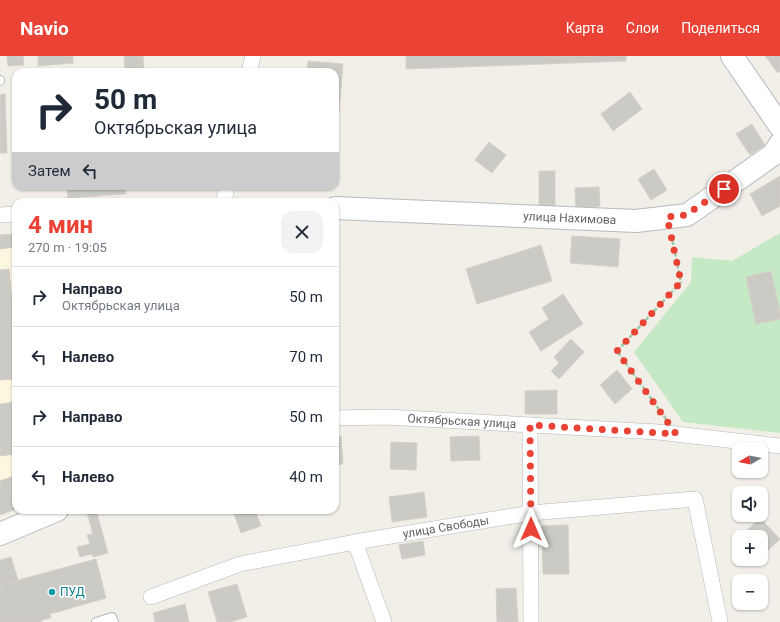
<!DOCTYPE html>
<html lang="ru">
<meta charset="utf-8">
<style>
:root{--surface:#fff;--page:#f2f2f3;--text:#1f2937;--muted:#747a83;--line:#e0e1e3;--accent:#ea4335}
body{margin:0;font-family:Roboto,sans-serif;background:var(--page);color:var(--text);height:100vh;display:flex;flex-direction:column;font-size:15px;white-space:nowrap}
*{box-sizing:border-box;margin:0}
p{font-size:13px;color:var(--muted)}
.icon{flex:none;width:22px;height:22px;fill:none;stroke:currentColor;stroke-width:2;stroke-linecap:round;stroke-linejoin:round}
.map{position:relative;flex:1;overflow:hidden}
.sheet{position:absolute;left:12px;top:142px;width:327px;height:316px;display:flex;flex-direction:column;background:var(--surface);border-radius:12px;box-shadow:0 1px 3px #0004}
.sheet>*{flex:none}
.guide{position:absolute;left:12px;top:12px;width:327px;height:122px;border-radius:12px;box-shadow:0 1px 3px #0004;background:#fff;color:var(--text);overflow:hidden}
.needle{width:26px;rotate:260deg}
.tools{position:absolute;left:732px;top:386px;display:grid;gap:8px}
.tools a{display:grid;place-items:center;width:36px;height:36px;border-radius:8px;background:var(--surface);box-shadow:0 1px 3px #0004;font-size:20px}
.pin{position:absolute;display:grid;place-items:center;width:34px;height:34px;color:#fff;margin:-17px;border:2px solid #fff;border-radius:50%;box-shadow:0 1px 4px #0007}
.me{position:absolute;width:44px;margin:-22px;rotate:0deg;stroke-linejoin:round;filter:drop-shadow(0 0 3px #0008)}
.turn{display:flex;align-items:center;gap:14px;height:84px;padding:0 16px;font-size:18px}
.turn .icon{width:52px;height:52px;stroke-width:2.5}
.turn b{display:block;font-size:28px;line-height:34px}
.then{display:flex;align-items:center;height:38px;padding:0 16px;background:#0003;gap:8px;font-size:15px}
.round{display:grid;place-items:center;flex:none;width:42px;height:42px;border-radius:12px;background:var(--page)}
.summary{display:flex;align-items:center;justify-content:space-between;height:68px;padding:0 16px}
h1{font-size:24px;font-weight:700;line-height:30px;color:var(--accent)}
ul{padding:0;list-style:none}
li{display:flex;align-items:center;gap:12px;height:60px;padding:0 16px;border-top:1px solid var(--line)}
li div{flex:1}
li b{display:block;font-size:15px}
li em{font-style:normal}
header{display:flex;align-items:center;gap:24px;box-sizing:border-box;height:56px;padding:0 20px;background:var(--accent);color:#fff}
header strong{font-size:19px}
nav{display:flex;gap:22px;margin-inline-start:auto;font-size:14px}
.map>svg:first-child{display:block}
.commercial{fill:#fef7e0}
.green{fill:#c5e8c5}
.building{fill:#cccac5;stroke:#d6d1c6}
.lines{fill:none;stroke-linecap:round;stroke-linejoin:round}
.lane-casing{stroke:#b5b8bc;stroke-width:10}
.street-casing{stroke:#b5b8bc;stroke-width:16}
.secondary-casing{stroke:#b6babf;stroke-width:24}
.path{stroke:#9cc7a9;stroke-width:2.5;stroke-dasharray:4 2;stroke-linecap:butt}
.lane{stroke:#fff;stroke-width:8}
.street{stroke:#fff;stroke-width:15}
.secondary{stroke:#fff;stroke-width:22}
.route{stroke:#ea4335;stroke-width:7;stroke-dasharray:0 12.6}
.culture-dot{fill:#0f9aa8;stroke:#fff;stroke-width:1.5}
.labels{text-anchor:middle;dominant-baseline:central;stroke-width:3.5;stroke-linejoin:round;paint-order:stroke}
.street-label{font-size:12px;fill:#5f6368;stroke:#fff}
.culture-label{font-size:12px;fill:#0d838f;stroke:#fff;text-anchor:start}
</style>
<header>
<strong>Navio</strong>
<nav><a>Карта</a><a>Слои</a><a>Поделиться</a></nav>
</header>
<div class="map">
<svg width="780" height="566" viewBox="0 0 780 566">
<rect width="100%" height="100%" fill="#f1efe8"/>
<path class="commercial" d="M16,178V453L0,459V179Z"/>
<path class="green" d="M780,177V377L683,366L634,296L691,226L692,201L732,205Z"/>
<path class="building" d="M7,0H23L24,9L8,10Z
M38,0H73V7L38,10Z
M124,0H143L144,16H125Z
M406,0H626V5L406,13Z
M765,0H780V15L778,17Z
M308,5L343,8L339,57H335V16H307Z
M630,36L642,53L613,75L601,58Z
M5,38L7,97H0V39Z
M752,68L765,89L750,99L736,78Z
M489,86L506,99L492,117L475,104Z
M654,113L667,134L651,144L638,123Z
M539,115H555V151L539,152Z
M780,120V150L762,160L750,138Z
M67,130H125L126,138L68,142Z
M599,131L600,150L576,152L575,132Z
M16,178V191L0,193V179Z
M572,180L620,183L618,211L570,207Z
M541,189L552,225L477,248L466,213Z
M9,213L16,292V323L0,324V214Z
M771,215L780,256V263L756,268L746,221Z
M563,238L583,268L541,295L529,276L549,263L542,252Z
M571,283L584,296L559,323L551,315L559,307L554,301Z
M617,314L632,333L615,348L600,329Z
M557,334V358H525V335Z
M15,346L16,398L0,400V348Z
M335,380H341L343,408L335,409Z
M479,380L480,404L451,405L450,381Z
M391,386L417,387L416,414L390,413Z
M16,419V453L0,459V425Z
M424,436L427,461L392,466L389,441Z
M96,454L108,497L93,501L92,498L80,501L77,491L90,488L87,479L93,478L87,456Z
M245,454H255L261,470L241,477L234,458Z
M760,462L780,483L764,498L761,495V481H748L744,477Z
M568,469L569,518H543L542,470Z
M423,485L425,499L402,503L399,489Z
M11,501L18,524L0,529V504Z
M96,503L106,542L50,558L51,562L42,564V566H0V529Z
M237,528L247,561L230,566H217L208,536Z
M516,532L518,566H497L496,533Z
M185,548L189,566H155L153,557Z"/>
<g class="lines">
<defs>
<path id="lane" d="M0,24V25
M96,566L112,561L114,566"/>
<g id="street">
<path d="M249,16L253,0"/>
<path d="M224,146L227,130"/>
<path d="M0,159L16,158"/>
<path id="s1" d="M335,362L386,361L658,376L780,390"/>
<path d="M530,369L531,566"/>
<path d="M355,486L384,566"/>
<path id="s2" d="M151,541L240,508L355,486L531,457L695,443L720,566"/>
</g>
<g id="secondary">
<path d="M732,0L780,70"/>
<path id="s3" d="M335,152L636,165L687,159L774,98L780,88"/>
<path d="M0,478L57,454"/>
</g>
</defs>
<use href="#lane" class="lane-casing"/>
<use href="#street" class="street-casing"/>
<use href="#secondary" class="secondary-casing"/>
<path class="path" d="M666,363L617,295L681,226L671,178"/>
<use href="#lane" class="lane"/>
<use href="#street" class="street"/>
<use href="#secondary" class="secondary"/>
</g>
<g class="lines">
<path class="route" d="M531,473L530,369L676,378L617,295L681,226L667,161L686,159L724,133"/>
</g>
<circle class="culture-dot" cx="52" cy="536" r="4"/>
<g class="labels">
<g class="street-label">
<text stroke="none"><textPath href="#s3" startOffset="235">улица Нахимова</textPath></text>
<text stroke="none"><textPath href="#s1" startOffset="127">Октябрьская улица</textPath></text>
<text stroke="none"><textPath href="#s2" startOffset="304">улица Свободы</textPath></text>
</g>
<g class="culture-label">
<text x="60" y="536">ПУД</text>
</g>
</g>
</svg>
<div class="tools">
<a><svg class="needle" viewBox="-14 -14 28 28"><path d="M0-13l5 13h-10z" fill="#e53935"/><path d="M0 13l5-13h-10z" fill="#747a83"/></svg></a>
<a><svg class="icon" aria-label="sound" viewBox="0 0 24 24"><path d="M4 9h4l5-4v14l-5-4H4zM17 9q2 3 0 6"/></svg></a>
<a>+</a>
<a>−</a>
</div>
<div class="pin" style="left:724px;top:133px;background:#d93025"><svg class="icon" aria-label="arrive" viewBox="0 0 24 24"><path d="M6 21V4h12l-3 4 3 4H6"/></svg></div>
<svg class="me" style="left:531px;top:473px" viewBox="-20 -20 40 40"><path d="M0-17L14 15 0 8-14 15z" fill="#ea4335" stroke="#fff" stroke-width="4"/></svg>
<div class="guide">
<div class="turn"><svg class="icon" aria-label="right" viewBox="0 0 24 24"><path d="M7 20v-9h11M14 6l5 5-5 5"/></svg><div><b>50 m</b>Октябрьская улица</div></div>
<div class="then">Затем<svg class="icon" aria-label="left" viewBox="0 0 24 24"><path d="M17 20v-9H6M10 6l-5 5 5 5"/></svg></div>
</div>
<section class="sheet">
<div class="summary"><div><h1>4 мин</h1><p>270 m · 19:05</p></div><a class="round"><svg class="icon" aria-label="close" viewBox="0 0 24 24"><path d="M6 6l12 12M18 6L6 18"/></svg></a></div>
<ul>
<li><svg class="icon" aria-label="right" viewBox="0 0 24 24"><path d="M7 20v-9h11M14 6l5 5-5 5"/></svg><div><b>Направо</b><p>Октябрьская улица</p></div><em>50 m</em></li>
<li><svg class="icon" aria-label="left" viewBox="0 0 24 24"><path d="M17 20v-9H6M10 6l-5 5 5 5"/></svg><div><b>Налево</b></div><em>70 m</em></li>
<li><svg class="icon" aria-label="right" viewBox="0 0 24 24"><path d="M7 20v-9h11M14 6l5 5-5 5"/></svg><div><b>Направо</b></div><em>50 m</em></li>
<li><svg class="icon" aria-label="left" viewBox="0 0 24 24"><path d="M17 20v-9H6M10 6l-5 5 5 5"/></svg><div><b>Налево</b></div><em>40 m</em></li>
</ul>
</section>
</div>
